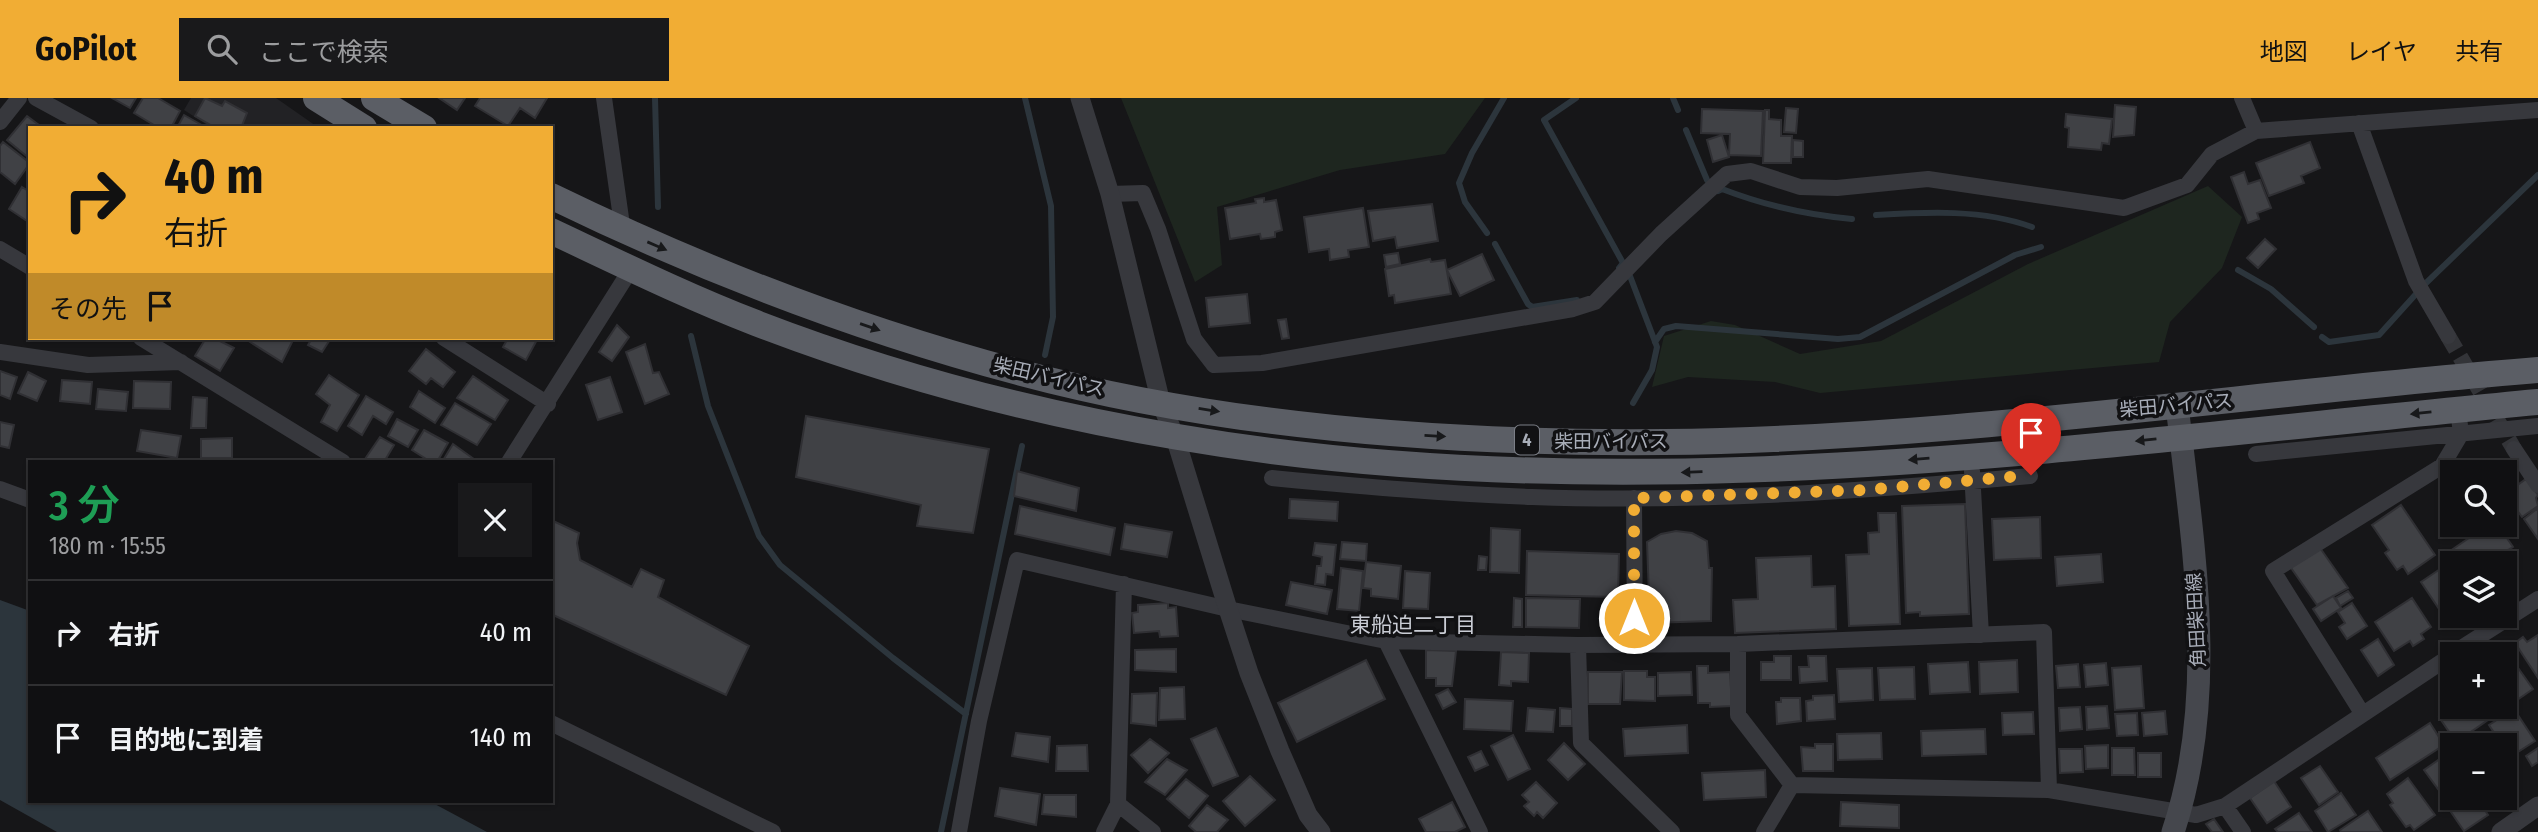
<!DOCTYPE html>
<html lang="ja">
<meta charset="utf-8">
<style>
:root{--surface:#101012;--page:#19191b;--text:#f1f3f6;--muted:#9c9d9f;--line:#303032;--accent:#f1ad34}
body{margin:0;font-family:"Fira Sans Condensed","Noto Sans JP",sans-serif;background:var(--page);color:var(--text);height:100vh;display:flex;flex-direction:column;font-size:26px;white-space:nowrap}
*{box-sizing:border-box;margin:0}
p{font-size:23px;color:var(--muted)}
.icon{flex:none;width:38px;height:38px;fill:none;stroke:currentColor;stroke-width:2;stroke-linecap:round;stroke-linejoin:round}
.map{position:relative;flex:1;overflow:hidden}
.sheet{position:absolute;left:28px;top:362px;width:525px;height:343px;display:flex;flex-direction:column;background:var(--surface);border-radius:0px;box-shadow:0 2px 5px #0004,0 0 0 2px var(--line)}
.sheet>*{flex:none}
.guide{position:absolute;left:28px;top:28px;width:525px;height:214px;border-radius:0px;box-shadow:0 2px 5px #0004,0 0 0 2px var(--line);background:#f1ad34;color:#111;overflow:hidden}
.controls{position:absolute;left:2440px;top:362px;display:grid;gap:14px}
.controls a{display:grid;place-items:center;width:77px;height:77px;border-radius:0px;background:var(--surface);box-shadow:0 2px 5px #0004,0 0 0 2px var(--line);font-size:35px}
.pin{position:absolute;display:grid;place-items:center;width:60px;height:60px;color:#fff;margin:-72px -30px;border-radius:50% 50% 50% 0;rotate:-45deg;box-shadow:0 0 7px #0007}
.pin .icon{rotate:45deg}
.me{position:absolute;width:77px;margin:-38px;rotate:0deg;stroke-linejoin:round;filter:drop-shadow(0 0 5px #0008)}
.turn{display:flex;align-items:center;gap:24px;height:147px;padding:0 21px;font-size:32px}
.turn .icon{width:91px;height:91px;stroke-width:2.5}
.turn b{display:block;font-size:49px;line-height:60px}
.then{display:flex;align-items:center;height:66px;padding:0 21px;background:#0003;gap:14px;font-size:26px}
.round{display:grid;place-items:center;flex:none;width:74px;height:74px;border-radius:0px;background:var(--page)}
.headline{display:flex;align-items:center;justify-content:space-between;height:119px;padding:0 21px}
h1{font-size:42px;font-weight:600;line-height:52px;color:#1e9e55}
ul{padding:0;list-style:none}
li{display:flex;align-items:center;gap:21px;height:105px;padding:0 21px;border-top:2px solid var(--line)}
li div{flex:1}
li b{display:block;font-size:26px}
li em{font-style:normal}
header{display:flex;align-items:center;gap:42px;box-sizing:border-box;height:98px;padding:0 35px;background:var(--accent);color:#111}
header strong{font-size:33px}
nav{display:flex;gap:38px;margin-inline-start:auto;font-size:24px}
.search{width:490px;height:63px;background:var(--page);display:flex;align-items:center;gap:18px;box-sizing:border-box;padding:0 24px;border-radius:0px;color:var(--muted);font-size:26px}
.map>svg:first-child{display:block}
.built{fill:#222225}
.green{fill:#1e261f}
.water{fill:#2c353c}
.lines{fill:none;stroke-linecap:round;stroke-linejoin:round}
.stream{stroke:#2c353c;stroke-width:6}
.building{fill:#404145;stroke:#303034;stroke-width:2}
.minor-tunnel{stroke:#333438;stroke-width:16;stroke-dasharray:16 8;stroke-linecap:butt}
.minor{stroke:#37383d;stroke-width:16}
.tertiary{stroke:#37383d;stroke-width:19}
.secondary{stroke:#45474d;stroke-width:23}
.trunk{stroke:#5b5e65;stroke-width:26}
.oneway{fill:#18191b}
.route{stroke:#f1ad34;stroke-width:12;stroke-dasharray:0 21.6}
.labels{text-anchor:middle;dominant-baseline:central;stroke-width:7;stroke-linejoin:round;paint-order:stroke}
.shield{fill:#111113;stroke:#7b7e86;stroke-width:2}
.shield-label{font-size:18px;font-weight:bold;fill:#a8adb8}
.street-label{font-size:19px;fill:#a8adb8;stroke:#111113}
.neighbourhood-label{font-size:21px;fill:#c9ccd4;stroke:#111113}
</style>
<header>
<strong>GoPilot</strong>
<div class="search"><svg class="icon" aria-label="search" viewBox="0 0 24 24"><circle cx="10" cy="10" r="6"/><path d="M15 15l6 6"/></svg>ここで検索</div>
<nav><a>地図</a><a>レイヤ</a><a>共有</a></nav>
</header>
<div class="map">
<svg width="2538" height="734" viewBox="0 0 2538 734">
<rect width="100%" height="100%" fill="#161618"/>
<path class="built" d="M191,0H276L319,30H212L184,12Z"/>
<path class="green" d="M1121,0H1485L1445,56L1340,72L1217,109L1222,167L1195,184Z
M2208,88L2242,119L2222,170L2170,224L2159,264L1820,295L1775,284L1688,279L1652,289L1664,238L1711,223L1735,227L1800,256L1881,243L2028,166Z"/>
<path class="water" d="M0,502L30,513V704H431L487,734H57L0,702Z"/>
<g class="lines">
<path class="stream" d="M655,0L658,109
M1025,0L1051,108L1053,219L1045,257
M1576,0L1544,22L1623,165L1619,170
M1673,0L1678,12
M1686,32L1707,82
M1718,93L1722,91C1766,108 1806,117 1852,121
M1876,117C1927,114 1983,111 2032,129
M1487,135L1465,104L1459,85L1472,55L1504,0
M1495,146L1528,206L1532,209L1577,202
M2238,172L2271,191L2314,229
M1630,178L1657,249L1652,272L1633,305
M2425,186L2538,77
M691,238L708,308L759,438L780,467L893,560L966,616
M2322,239L2329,244L2379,237L2416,196
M1655,244L1664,231L1676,228L1838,241L1860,239L2015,157L2041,149
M941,734L1022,348"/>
</g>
<path class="building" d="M112,0H136L130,10Z
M143,0H158L180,13L171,30H159L134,15Z
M205,0L222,8L225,3L247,15L241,30H216L195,18Z
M439,0H465L457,12Z
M480,0H547L535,20L520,10L508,28L475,8Z
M2115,7L2136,9L2134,37L2113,39Z
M1786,10L1798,11L1796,35L1784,34Z
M1702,11L1763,13L1761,58L1729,57L1730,36L1701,35Z
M1765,12H1769V21L1781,22V38H1792L1791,65H1763Z
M2066,16L2112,21L2109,46L2102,45L2101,52L2068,49L2069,30L2065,29Z
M184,17L207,30H177Z
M27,18L43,30H30V61L7,42Z
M1722,37L1729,59L1713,64L1707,42Z
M1793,42L1803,43V59H1793Z
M3,44L30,65L15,86L0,74V48Z
M2310,44L2320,70L2301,78L2304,85L2269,98L2256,65Z
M2244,74L2248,86L2260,82L2271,110L2257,115L2259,121L2248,125L2231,79Z
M22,89L30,94V125L9,111Z
M1264,100V104L1276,102L1282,132L1275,134V139L1261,141L1260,136L1230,141L1225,110L1256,105L1255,101Z
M1432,106L1438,143L1397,150L1395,139L1373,143L1368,113Z
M1363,110L1369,149L1348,152L1349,159L1330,162L1329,151L1309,154L1304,119Z
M2265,141L2276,151L2258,170L2247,160Z
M1398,155L1400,166L1386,169L1384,157Z
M1482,156L1494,182L1460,198L1447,172Z
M1430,161L1431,164L1445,162L1451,196L1395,205L1394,197L1389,198L1385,171Z
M1247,196L1250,225L1209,229L1206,200Z
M1286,221L1289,240L1282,241L1278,222Z
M617,227L629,239L612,263L599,254Z
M206,240H214L234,250L220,273L195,258Z
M252,240H290L293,242L282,264L250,244Z
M312,240H331L322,254L308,247Z
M508,240H538L526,262L503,249Z
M645,246L653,275L659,274L669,296L645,306L626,254Z
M426,251L455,274L443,289L431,280L426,286L409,273Z
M0,273L17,279L10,301L0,297Z
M28,274L46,283L37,303L18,295Z
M329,277L359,297L337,333L321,324L330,307L316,296Z
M473,278L508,302L495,322L457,300Z
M610,279L622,314L598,322L586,287Z
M62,282L92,284L90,306L60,303Z
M134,283L171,284L170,311L133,310Z
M98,291L128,294L126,313L96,311Z
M419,293L445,310L435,325L410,309Z
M366,298L393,314L386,326L373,318L362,337L348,328Z
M193,299L207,300L206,330H191Z
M455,305L491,326L477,347L441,327Z
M806,318L989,351L973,435L917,428L921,407L796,379Z
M397,321L418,332L408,349L388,338Z
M0,324L14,327L9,350L0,348Z
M141,332L181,338L177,360L137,353Z
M424,332L448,345L437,364H431L412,352Z
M380,339L394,347L384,364H363Z
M232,340V360H201V341Z
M453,346L478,364H442Z
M1017,373L1079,390L1076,413L1014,398Z
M2526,381L2538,397L2536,400L2538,408L2522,419L2505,396Z
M1290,401L1338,404L1337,423L1289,420Z
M1965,406L1969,516L1920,518V514L1906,515L1902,408Z
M2401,407L2435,457L2408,476L2403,468L2397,472L2385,455L2389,452L2372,427Z
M1020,408L1115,430L1110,457L1015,436Z
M2538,410V441L2524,421Z
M1878,415H1896L1900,526L1849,528L1846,457L1869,456L1868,435L1879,434Z
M2040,419L2041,460L1994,462L1992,421Z
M551,422L579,435L577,445L580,462L632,489L641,471L664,482L658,499L749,548L726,597L551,516Z
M1125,426L1172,434L1167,459L1121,451Z
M2488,427H2498L2513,449L2494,460L2496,463L2493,466H2457L2450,453Z
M1491,430L1520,432L1519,475L1490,474Z
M1676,433L1692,435L1707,443L1709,470H1712L1711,523L1650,525L1647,444L1661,436Z
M1342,444L1367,446L1366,463L1340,461Z
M1315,445L1336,447L1333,477L1326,476L1325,487L1315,486L1317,468H1321L1322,459L1313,457Z
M2318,447L2348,490L2317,507L2289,467Z
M1527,453L1619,456L1618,499L1526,497Z
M2101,456L2103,484L2057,488L2055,459Z
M1479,458L1487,459L1486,472H1478Z
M1811,458L1812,489L1835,488L1836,531L1735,535L1733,502L1758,501L1756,460Z
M1366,464L1401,468L1398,501L1371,498V491L1363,490Z
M2446,467L2452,475V512L2443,517L2421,484Z
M1341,470L1363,473L1359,513L1337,511Z
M1405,473L1430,475L1428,511L1403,510Z
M1291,484L1332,492L1327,516L1286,507Z
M2348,493L2353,500L2340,508L2336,500Z
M2333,498L2341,510L2321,523L2313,511Z
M1514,500L1522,501V529H1513Z
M1526,500L1580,501L1579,530L1526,529Z
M2412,500L2431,529L2421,536L2424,541L2413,548L2410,543L2394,553L2375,524Z
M1168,505V510L1176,509L1178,538L1160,539L1159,533L1134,535L1132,515L1138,514V507Z
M2352,505L2367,528L2347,541L2339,529L2345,525L2338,514Z
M2538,537V580L2515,545L2523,539L2527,544Z
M2378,541L2394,567L2378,578L2361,552Z
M1176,551V574L1135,572V552Z
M1426,552L1456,553L1452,588H1436V580H1426Z
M1501,554L1529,555L1528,584L1511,583V588L1499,587Z
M1774,558H1791V582H1761V564H1774Z
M1808,558H1826L1827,583L1800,585L1799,569H1809Z
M1366,562L1385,601L1297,644L1278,605Z
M2017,562L2018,594L1980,596L1979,564Z
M1968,564L1970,594L1930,596L1928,566Z
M2106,565L2108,587L2086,589L2084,567Z
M2078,566L2080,589L2058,590L2056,568Z
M2516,567L2533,591L2456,644L2439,619L2453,609H2504V574Z
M1697,568H1708V575L1730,574L1732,608L1710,609V605H1698Z
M2141,568L2144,610L2115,612L2112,570Z
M1914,569L1915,601L1880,602L1878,570Z
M1872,570L1873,602L1839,604L1837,571Z
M1624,573H1647V579H1655V603L1624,602Z
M1588,574H1622L1620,606H1588Z
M1691,574L1692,597L1658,598V575Z
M1184,589L1185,621L1159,622L1160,590Z
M1448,591L1456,604L1443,611L1436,597Z
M1157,595L1156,628L1131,625L1132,596Z
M1834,597L1835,621L1807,623L1806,603L1813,602V598Z
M1781,600H1800L1801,623L1777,626L1776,604H1781Z
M1465,601L1513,603L1511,633L1464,631Z
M2107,608L2109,630L2087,632L2086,609Z
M2080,609L2082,631L2060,633L2059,610Z
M1528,610L1555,612L1553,634L1526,633Z
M1560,610L1572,611V628H1560Z
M2514,611L2535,643L2510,659L2489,627Z
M2165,613L2167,636L2144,638L2142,615Z
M2033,614L2034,636L2003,637L2002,615Z
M2137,615L2138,637L2117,638L2115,616Z
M2430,625L2444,647L2390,682L2376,660Z
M1687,627L1688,655L1625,658L1623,631Z
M1216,630L1238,678L1213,688L1191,641Z
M1985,631L1986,656L1922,658L1921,633Z
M1016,635L1050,639L1048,664L1012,658Z
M1881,635L1882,661L1838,662L1837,636Z
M1513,637L1530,671L1508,682L1491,648Z
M1150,641L1169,655L1148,675L1131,657Z
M1564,645L1585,666L1568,682L1548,662Z
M1815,646H1833V673H1803L1801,649L1815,650Z
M1087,647L1088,673H1056L1057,648Z
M2108,647V670L2086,671L2085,648Z
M2112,650H2134L2135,677H2112Z
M2538,650V664L2532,668L2526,658Z
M2059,651H2082L2083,674L2060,675Z
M1481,653L1488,667L1475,673L1468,659Z
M2138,655H2161V679H2138Z
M2444,658L2452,670V687L2441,695L2424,672Z
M1167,661L1187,672L1165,697L1145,684Z
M2320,668L2338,694L2319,707L2301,680Z
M1765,672L1766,699L1704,702L1702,675Z
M1250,678L1275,702L1245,728L1223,703Z
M2408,680L2435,717L2414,732L2410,727L2406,729L2390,707L2393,705L2387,696Z
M1186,681L1208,698L1189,720L1167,701Z
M2274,683L2291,709L2267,725L2250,700Z
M1536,684L1557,705L1543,720L1537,714L1534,718L1524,708L1529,704L1522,697Z
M2452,689V700H2470L2477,711L2482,707L2488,717L2464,733L2440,698Z
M1000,690L1040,696L1036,727L995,718Z
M2341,695L2356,717L2328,734L2315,713Z
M1044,697H1076V719L1042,716Z
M1452,704L1465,729L1455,734H1426L1419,721Z
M1841,704L1899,707V730L1840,728Z
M1207,707L1228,722L1217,734H1196L1189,728Z
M2368,713L2382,734H2341L2340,732Z
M2299,715L2312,734H2278L2275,731Z
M2214,721L2223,734H2212L2206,726Z"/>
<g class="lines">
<path class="minor-tunnel" d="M2448,238L2514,351"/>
<path class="minor" d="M36,0L91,30
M604,0L623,134
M2242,0L2256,33
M0,24L19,0
M2359,25L2416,183L2448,238
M1110,96L1143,95L1158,131L1194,241L1214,267L1262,265L1573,211L1595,204L1661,136L1727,76L1751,73L1800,89L1837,90L1928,81L2124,110L2187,87L2212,56L2256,33L2538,12
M0,151L30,169
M141,240L343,364
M444,240L548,306
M0,254L88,267L181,264
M2514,351L2538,387
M2256,356L2538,328
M509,364L631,171
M1972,373L1981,537
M1272,380C1359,388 1445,396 1532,399C1698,405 1866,393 2030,378
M0,391L30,402
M1634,400L1635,547
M1386,543L1578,547L1581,645L1672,734
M1738,546L2044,534L2049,692L1792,687L1764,734
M1578,547L1738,546V617L1792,687
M2452,556L2538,501
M2362,615L2273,473L2442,368L2461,336L2458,311
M551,625L773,734
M2049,692L2196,717L2225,708L2452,557
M1118,706L1153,734
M2225,708L2243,734
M959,734L979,623L1017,462L1228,511L1386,543L1480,734
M1104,734L1118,706L1124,486"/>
<path class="tertiary" d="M1080,0L1110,96L1161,305L1175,339L1228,511L1249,575L1280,653L1308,717L1321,734
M2501,734L2538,708"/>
<path class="secondary" d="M2173,734C2219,597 2193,448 2177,307"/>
<path class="trunk" d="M316,0L364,30
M374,0L424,30
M551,98C701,171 856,231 1018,274C1227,330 1449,346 1664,344C1957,341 2247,295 2538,272
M551,133C619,165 686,198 756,225C891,277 1035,315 1178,339C1629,417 2087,346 2538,304"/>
</g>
<defs><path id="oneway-solid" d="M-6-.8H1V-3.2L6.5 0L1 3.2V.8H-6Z" transform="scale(1.75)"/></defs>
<g class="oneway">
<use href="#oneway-solid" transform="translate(657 148) rotate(23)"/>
<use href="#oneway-solid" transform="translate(870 229) rotate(19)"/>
<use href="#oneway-solid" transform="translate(1209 312) rotate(9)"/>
<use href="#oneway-solid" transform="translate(2421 315) rotate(174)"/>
<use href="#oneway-solid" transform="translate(1435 338) rotate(3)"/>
<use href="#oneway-solid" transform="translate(2146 342) rotate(174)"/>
<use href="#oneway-solid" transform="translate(1919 361) rotate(175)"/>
<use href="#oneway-solid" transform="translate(1692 374) rotate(178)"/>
</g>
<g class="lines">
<path class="route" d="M1634,520V400L1864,392L2031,377"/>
</g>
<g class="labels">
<rect class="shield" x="1515" y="327.5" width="24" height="29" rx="5"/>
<g class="shield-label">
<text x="1527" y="342">4</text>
</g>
<g class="street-label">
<text transform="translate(1049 279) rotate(13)">柴田バイパス</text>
<text transform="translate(2176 307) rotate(-5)">柴田バイパス</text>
<text x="1611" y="343">柴田バイパス</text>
<text transform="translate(2196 522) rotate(-93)">角田柴田線</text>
</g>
<g class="neighbourhood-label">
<text x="1413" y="527">東船迫二丁目</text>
</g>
</g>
</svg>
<div class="controls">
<a><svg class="icon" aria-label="search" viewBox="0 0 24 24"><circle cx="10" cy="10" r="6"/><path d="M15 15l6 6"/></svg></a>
<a><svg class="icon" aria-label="layers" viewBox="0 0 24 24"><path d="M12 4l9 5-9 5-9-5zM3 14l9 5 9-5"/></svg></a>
<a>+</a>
<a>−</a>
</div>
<div class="pin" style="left:2031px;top:377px;background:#d93025"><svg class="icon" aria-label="arrive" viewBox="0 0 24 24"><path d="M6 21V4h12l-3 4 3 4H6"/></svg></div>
<svg class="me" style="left:1634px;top:520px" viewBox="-20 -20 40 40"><circle r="17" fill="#f1ad34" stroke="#fff" stroke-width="3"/><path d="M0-11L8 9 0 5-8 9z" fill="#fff"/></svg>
<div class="guide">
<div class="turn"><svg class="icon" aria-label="right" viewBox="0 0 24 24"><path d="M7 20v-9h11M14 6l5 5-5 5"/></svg><div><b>40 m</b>右折</div></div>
<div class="then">その先<svg class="icon" aria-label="arrive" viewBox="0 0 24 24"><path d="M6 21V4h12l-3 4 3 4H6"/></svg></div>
</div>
<section class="sheet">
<div class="headline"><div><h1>3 分</h1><p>180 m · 15:55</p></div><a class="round"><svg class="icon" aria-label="close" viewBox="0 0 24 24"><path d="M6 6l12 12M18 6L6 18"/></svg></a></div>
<ul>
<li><svg class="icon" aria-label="right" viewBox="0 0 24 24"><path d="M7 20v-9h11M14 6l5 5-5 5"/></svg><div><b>右折</b></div><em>40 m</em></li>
<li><svg class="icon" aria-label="arrive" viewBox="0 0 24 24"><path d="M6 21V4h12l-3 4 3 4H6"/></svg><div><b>目的地に到着</b></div><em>140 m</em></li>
</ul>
</section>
</div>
